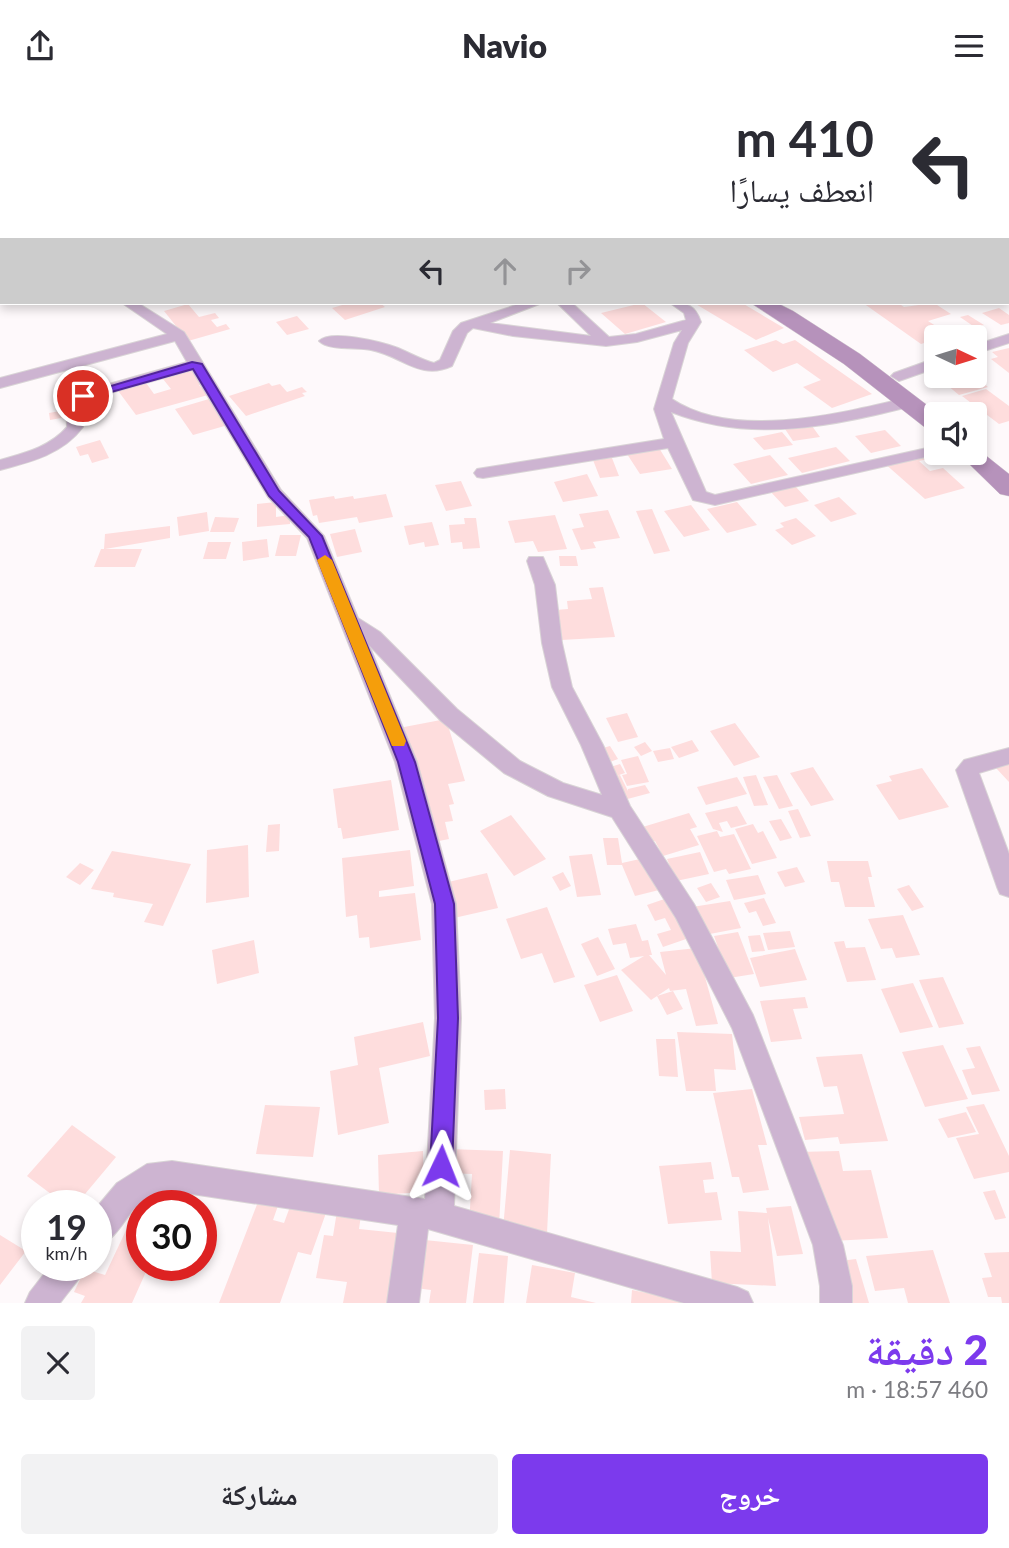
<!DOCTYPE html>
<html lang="ar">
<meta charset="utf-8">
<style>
:root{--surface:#fff;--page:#f2f2f3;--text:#2b2b33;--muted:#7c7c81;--accent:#7c3aed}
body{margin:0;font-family:Lato,"Noto Naskh Arabic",sans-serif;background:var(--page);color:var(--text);direction:rtl;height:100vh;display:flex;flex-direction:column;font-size:26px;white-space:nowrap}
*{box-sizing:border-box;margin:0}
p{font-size:23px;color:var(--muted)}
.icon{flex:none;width:38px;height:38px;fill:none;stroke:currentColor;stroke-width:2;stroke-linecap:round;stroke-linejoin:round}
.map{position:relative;height:1212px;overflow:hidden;direction:ltr}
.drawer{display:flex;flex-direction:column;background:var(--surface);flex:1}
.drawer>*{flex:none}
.guide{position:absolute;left:0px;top:0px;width:1010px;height:214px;box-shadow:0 4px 10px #0003;direction:rtl;background:#fff;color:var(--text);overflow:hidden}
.needle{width:46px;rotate:94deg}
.tools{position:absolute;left:924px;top:234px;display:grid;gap:14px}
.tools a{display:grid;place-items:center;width:63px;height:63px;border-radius:7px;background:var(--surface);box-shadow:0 4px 10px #0003;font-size:35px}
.speed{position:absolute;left:21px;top:1099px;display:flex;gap:14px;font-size:35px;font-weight:700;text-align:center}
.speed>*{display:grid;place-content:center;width:91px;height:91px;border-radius:50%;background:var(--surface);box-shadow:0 4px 10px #0003;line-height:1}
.speed small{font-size:18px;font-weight:400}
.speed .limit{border:10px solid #d22;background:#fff;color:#111}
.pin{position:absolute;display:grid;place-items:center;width:60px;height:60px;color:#fff;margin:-30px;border:4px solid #fff;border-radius:50%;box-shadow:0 2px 7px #0007}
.me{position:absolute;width:77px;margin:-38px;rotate:2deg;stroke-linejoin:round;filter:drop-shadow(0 0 5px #0008)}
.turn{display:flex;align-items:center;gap:24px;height:147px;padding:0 21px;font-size:32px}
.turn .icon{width:91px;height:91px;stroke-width:2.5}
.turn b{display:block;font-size:49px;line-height:60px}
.lanes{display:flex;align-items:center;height:66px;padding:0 21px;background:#0003;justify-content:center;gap:35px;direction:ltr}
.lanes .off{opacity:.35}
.round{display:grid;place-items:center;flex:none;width:74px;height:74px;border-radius:7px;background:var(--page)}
.summary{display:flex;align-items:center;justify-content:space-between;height:119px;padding:0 21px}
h1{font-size:42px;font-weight:800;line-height:52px;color:var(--accent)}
.primary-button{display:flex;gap:14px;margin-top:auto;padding:14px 21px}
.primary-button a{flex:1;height:80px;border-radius:7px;background:var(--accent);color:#fff;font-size:28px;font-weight:800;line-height:80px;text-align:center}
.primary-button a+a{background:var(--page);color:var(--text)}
header{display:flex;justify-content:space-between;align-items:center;height:91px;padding:0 21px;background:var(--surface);font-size:32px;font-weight:800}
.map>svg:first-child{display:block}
.building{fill:#fedddd}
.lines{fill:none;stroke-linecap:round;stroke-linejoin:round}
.minor-casing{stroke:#d9d4d6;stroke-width:2}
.secondary-casing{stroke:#d9d4d6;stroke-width:1}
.minor{fill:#cdb4d1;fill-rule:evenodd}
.secondary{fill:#b692bb;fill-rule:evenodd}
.route{fill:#7c3aed;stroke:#51269a;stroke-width:2}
.slow{fill:#f59e0b}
</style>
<header><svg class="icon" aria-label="menu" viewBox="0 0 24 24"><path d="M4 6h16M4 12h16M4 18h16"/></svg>Navio<svg class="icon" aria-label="share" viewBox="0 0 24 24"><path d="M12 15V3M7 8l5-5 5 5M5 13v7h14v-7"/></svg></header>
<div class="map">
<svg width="1009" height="1212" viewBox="0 0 1009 1212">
<rect width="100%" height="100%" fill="#fef9fb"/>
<path class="building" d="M349,212H380L385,216L345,229L332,217Z
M642,212L666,231L625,243L601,222Z
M694,212H742L784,237L756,249Z
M863,212H898L904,216L934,212L951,223L928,230L950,244L921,253Z
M188,213L199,226L215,222L219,227L211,229L217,236L226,233L230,238L188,250L164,220Z
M999,217L1009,224V232L1001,234L982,222Z
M968,224L984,234L976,237L960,226Z
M297,225L309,238L287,244L276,231Z
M776,249L783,253L795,249L872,303L832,317L803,296L821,289L797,272L773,281L744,259Z
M1009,257V282L991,268L998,266L992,261Z
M191,273L206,292L199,294L208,304L136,324L116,297L144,289L154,303L171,298L159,283Z
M936,277V285H974L988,296L959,304L929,279Z
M269,292L272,295L280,293L287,301L302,296L307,301L302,302L305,305L246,325L229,305Z
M986,298L1009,315V330L999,333L962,305Z
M209,308L228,334L193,344L175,318Z
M65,319L67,326L50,329L49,322Z
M812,335L820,346L793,350L785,338Z
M885,339L901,355L871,362L855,345Z
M782,341L793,354L764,359L753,347Z
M100,349L109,367L92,372L88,363L80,365L76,356Z
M836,356L850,370L802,382L788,367Z
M659,357L672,378L640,383L627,363Z
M919,361L928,368L919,370L930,380L943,377L965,397L925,408L883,371Z
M770,364L788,384L751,393L733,373Z
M612,367L619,385L600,387L593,369Z
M587,383L598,405L563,411L554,391Z
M461,390L472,415L446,420L435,394Z
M795,395L809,410L785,416L768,398Z
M386,403L393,426L359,432L357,426L319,432L317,424L313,425L309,409L334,405L335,408L353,405L354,408Z
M839,406L857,423L831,431L814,414Z
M276,411V426L290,424V433L257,436V413Z
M737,411L757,434L727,442L707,418Z
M691,414L710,439L684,446L664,420Z
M652,418L670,460L654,463L636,420Z
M608,419L620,447L593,451L596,457L581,459L572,438L584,436L579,423Z
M207,421L209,440L179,445L177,426Z
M555,424L567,458L538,461L533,450L515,452L508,430Z
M215,426L239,427L234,441H210Z
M464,427H476L480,457L463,458L462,451L451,452L449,434L465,433Z
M796,427L816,445L792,454L775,439L784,436L780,432Z
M432,431L439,454L425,456L424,451L409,454L404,435Z
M170,435V447L105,458H142L135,476H94L101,458H104L105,443Z
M355,438L362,461L337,466L330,443Z
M280,444H301L296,465H275Z
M267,448L269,466L243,470L242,451Z
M208,451H231L226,468H203Z
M559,465H576L578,475H560Z
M603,496L615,546L561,549L556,519L568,518L567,510L592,508L589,497Z
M627,622L638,646L618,651L606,627Z
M446,628L465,690L448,693L454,713L449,714L453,730L445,731L449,748L429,752L399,637Z
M735,632L760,666L734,675L710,640Z
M692,649L699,660L679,667L671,656Z
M645,651L652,660L641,665L634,656Z
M610,655L618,668L602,674L603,657Z
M670,657L674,668L658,671L653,660Z
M638,665L649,691L627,695L622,684L627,683L621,669Z
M1009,672V691L996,677Z
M620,673L625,682L616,685L620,684L628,700V698L645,694L650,702L620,710L604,678Z
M813,676L834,709L811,715L790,682Z
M922,677L949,716L899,729L876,694L892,690L889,685Z
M756,684L768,714L754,715L743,686Z
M777,684L793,715L779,718L763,686Z
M737,686L747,703L706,714L697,696Z
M391,689L399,739L343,748L341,737H338L333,698Z
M737,715L747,733L731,737L727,730L719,732L723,741L713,738L705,722Z
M798,718L811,745L800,747L788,720Z
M689,722L697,736L690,738L699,754L663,765L655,750L645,753L636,738Z
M511,724L546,768L514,785L480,740Z
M781,728L792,747L780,750L769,730Z
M280,733L279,760L266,761L268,734Z
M753,733L758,742L763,740L777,767L752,773L735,738Z
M717,740L720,746L734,743L751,778L729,783L726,778L714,781L697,745Z
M603,747H618L622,772L649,766L663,798L635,805L622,774H607Z
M248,754L249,806L206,812L207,759Z
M410,759L414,795L379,800V806L415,802L421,849L370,857L369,846L359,847L357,824L346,826L342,767Z
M112,760L191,773L163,835L144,831L153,813L113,806L114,802L91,798Z
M700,761L709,783L676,790L667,768Z
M592,763L601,804L577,806L569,765Z
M827,770H868L872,786H868L875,816H845L839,791H831Z
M80,772L94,779L80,794L66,786Z
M797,776L805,791L785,796L777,781Z
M563,781L571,795L560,800L552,786Z
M487,782L498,817L454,827L444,792Z
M758,784L766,803L734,809L726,789Z
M711,792L720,806L706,811L697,797Z
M909,794L924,816L912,820L897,798Z
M682,802L692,816L730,810L741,837L689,847L663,856L657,843L671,839L665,827L655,830L647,814Z
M764,807L776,832L763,835L756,820L749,822L744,812Z
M547,816L575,886L554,892L542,862L521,868L506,828Z
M903,824L920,864L896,867L892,857L881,858L868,828Z
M636,833L642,850L648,849L652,864H649L666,884L660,861L697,857L718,933L696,935L686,898L670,900L669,897L651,909L621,879L644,865L630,867L626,852L613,854L608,838Z
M790,840L795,856L768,859L763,842Z
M738,841L754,883L729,887L714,845Z
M760,844L765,860L752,861L748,845Z
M598,846L615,878L597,885L581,853Z
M254,849L259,882L217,893L212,859Z
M844,850L846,857L865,856L876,889L847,891L834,851Z
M795,858L807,889L760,896L750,867Z
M617,884L633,920L600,931L584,894Z
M943,886L964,933L939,937L919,889Z
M913,892L933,936L900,942L881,898Z
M673,900L683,918L667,924L657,905Z
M805,906L808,917L793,918L802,948L771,951L760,910Z
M423,931L430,965L379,977L389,1032L338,1044L330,980L358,974L354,946Z
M677,941L732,943L736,979L714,978L716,1000H686Z
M656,948H675L678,986L659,985Z
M943,954L968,1008L925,1016L902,961Z
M980,955L1000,1000L972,1004L962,979L975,977L966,957Z
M862,963L888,1050L840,1053L838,1046L805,1049L799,1026L844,1023L837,995L824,996L816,966Z
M505,998L506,1018L485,1019L484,999Z
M752,998L767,1054H758L769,1099L743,1102L739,1086H732L713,1002Z
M984,1013L1009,1065V1081L974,1088L956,1047L979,1043L966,1016Z
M265,1014L320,1016L313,1066L256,1063Z
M966,1021L976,1041L948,1047L938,1028Z
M72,1034L116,1066L75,1115H67L27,1085Z
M450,1058L503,1060L499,1135L469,1134L472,1083L448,1082Z
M510,1059L551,1063L547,1142L503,1138Z
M423,1060L424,1101L379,1104L378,1064Z
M839,1060L843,1080L871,1079L888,1147L832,1150L798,1061Z
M711,1071L714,1088L703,1089L705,1102L717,1101L722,1129L668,1133L659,1075Z
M150,1088L183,1097L175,1115H142V1174H149L132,1212H81L85,1205L74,1201L85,1178L105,1184Z
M995,1099L1006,1127L995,1129L983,1101Z
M261,1103L280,1109L273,1129L284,1132L291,1113L326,1122L311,1164L298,1161L280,1212H219Z
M338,1114L362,1117L359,1138L398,1142L388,1212H343L347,1191L316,1187L324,1144L333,1145Z
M791,1115L803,1163L777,1165L768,1127L776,1195L712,1192L710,1160L741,1161L738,1120L767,1122L766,1117Z
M0,1144L26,1160L0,1194Z
M415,1148L473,1154L466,1212H429L431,1199L408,1196Z
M933,1159L950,1212H908L904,1197L875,1200L866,1165Z
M1009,1161V1212H1002L1001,1206H988L982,1187L992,1186L984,1162Z
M479,1162L508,1165L504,1212H473Z
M856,1168L869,1212H851L840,1170Z
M532,1174L575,1182L571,1206L596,1212H526Z
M632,1199L691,1211V1212H631Z"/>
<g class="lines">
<defs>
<path id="minor" d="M66,0H80L65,2Z
M974,0H986L987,2H975Z
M1008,13H1009V19H1008Z
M0,23H2L0,30Z
M0,53H2V63H0Z
M1008,95L1009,96V104L1008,103Z
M1008,202H1009V211H1008Z
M122,212H138L184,241L281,399L324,445L358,527L380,541L457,618L520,670L563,692L602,704L581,654L552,596L542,552L535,494L527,470L529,466H543L555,494L562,552L572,596L603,654L630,715L694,813L753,924L843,1154L852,1195V1212H820V1195L813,1154L732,937L676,827L612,726L548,705L504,682L441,630L369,554L417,671L456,813L461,927L454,1115L737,1196L748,1201L753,1212H684L428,1138L419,1212H387L398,1134L172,1100C123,1105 131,1142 96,1156V1117L117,1092L147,1073L172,1070L425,1108L435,927L432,813L395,671L307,447L268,406L192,279L89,308L81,318L83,336C63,363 31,371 0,379V369C24,362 50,356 67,336L66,315L77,302L187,271L175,250L0,297V287L167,243Z
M522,212H542L490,232L591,245L557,212H572L609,246L636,243L686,229L684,222L670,212C688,212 695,214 701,231L688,252L672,308C735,350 842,322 910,306L918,311L916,314C834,335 752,353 671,321L706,401L715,404L936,355V362H943L715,414L693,409L668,357L483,387L477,386L474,382L477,378L664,348L654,318L674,252L682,239L637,251L606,255L513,245L473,237L467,242L452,275C420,290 402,265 371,259C356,256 329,260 319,250C331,238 382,251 398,257C410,262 422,269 434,272L440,269L453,240L461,232Z
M1009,243V252L975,263V254Z
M936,267V277L899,290L891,285L894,282Z
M1009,657V673L979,682L1009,763V806L1000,803L997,796L956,679L964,669Z
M51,1174H85L81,1185L60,1212H25L30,1201Z"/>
<path id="secondary" d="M384,0H402L403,2H385Z
M410,0H428L429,2H411Z
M751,212H777L793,220L860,263L940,324H936V340L927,338L844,273Z
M975,356L1009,383V405L1000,403L958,362H975Z"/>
</defs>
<use href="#minor" class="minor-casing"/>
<use href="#secondary" class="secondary-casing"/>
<use href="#minor" class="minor"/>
<use href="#secondary" class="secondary"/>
</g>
<path class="route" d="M192,271L202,273L279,400L322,445L415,671L454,813L458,927L452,1075L449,1083L441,1086L433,1083L430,1075L438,927L435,813L398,671L309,446L269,405L193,278L83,309L77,305Z"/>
<path class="slow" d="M325,464L332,469L406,650L404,655H392L390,650L317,469Z"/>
</svg>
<div class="tools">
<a><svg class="needle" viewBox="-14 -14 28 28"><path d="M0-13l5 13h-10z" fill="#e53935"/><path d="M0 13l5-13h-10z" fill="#7c7c81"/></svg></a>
<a><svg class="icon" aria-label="sound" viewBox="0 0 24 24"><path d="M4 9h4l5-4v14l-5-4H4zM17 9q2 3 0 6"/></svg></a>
</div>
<div class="speed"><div>19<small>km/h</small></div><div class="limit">30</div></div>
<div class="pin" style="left:83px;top:305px;background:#d93025"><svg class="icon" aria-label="arrive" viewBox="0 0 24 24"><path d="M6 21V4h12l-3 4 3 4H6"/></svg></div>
<svg class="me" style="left:441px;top:1075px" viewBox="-20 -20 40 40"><path d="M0-17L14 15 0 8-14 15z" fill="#7c3aed" stroke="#fff" stroke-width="4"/></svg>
<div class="guide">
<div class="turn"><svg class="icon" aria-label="left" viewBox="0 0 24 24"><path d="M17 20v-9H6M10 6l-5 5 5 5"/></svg><div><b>410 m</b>انعطف يسارًا</div></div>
<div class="lanes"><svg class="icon" aria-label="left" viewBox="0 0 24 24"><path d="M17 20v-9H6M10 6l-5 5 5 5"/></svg><svg class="icon off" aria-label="ahead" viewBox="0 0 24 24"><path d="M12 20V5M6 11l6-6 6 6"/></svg><svg class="icon off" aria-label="right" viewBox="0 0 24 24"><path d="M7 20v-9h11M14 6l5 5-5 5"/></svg></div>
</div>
</div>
<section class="drawer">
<div class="summary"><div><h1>2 دقيقة</h1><p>460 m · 18:57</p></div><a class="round"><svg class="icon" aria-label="close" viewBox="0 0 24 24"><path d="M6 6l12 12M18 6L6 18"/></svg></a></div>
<div class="primary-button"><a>خروج</a><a>مشاركة</a></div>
</section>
